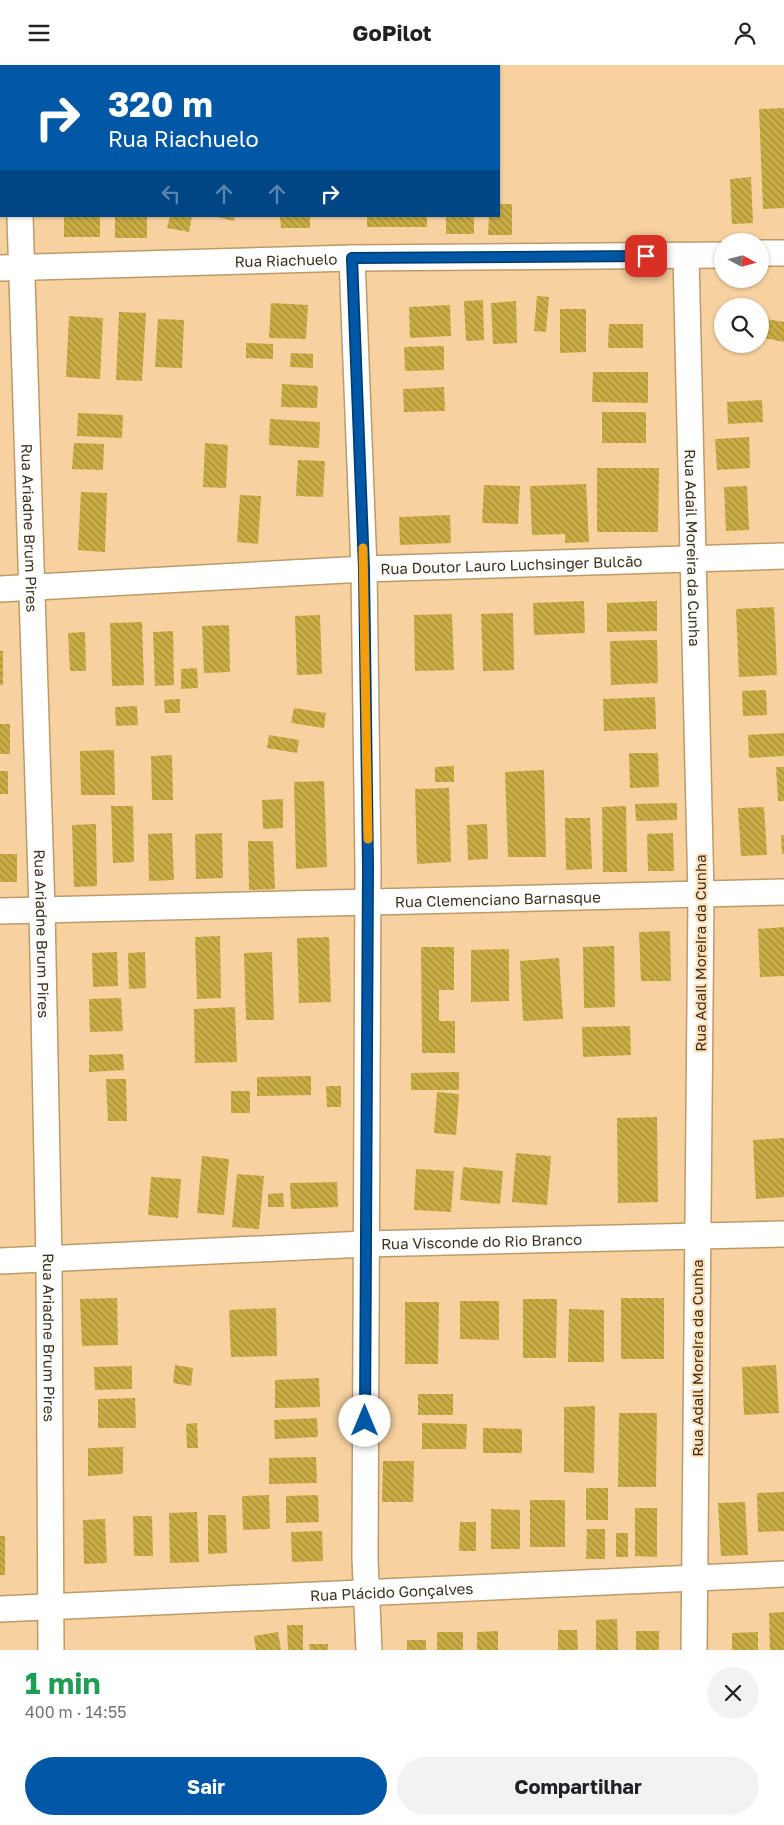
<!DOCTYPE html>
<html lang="pt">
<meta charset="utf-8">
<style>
:root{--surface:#fff;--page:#f2f2f2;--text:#202124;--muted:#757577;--accent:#0057a5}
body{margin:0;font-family:"Golos Text",sans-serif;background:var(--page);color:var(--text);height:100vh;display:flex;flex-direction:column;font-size:19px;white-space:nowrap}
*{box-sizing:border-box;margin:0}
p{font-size:16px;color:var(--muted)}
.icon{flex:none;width:28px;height:28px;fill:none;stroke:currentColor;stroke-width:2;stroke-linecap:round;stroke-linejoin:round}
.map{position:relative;height:1585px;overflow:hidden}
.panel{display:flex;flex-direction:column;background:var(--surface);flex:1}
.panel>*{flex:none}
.guide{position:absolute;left:0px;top:0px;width:500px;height:152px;box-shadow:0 1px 4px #0004;background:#0057a5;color:#fff;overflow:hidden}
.needle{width:32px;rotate:97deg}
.tools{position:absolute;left:714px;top:168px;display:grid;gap:10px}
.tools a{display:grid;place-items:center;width:55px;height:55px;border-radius:50%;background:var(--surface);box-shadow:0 1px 4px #0004;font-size:25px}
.pin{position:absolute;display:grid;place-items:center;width:42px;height:42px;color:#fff;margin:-21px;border-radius:10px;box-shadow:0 2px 8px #0006}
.me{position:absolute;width:55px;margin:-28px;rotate:0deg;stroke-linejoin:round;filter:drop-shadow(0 0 4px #0008)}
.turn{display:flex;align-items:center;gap:18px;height:105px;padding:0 25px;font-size:22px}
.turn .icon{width:65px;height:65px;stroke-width:2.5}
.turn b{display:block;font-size:35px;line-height:42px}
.lanes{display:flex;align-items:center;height:48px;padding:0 25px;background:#0003;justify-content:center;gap:25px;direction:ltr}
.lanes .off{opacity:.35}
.round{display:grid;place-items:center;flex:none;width:52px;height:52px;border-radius:26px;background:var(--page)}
.head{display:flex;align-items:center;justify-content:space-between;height:85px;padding:0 25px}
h1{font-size:30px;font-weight:700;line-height:38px;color:#1e9e55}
.button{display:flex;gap:10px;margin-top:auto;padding:10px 25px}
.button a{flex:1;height:58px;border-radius:30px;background:var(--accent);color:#fff;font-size:20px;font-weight:700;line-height:58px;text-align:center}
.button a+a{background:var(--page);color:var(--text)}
header{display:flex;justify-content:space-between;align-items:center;height:65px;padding:0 25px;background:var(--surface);font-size:22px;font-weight:700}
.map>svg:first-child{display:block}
.building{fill:url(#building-back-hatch)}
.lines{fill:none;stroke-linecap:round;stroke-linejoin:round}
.minor-casing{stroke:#be9a6b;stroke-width:28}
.minor{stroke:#fff;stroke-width:25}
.route-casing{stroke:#00396b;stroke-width:12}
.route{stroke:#0057a5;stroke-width:9}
.slow{stroke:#f59e0b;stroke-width:9}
.labels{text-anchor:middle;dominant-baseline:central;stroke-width:4.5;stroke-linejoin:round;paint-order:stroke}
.street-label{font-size:15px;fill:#40311e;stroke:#fee0b9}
</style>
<header><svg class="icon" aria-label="menu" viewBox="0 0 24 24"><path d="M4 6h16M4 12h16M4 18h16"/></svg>GoPilot<svg class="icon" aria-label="person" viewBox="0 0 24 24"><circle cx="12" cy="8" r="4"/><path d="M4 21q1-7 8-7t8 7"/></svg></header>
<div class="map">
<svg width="784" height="1585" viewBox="0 0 784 1585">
<defs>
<pattern id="building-back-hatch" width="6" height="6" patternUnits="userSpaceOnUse" patternTransform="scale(1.25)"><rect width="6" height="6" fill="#caad45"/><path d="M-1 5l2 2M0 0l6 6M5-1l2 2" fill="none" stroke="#a58d39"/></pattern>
</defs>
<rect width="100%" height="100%" fill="#f7d1a0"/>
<path class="building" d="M784,43V143L763,144L759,44Z
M751,112L753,158L732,159L730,114Z
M499,139H512V170H488L489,151H499Z
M64,151H100V172H64Z
M115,151H147V173H115Z
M170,151H192L189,167L167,163Z
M213,151H235L234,156Z
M280,151H310V163H281Z
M367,151H427V162H367Z
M446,151H474V169H446Z
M537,231L549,232L546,267L534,266Z
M483,235L484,275L466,276L464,236Z
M516,236L517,278L493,279L491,238Z
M271,238L308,240L306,274L269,273Z
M450,240L451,271L410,273L409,242Z
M560,244H586V287L560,288Z
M119,247L146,248L142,316L116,315Z
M69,251L103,253L100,314L66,312Z
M760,253L784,257V277L760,272Z
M158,254L184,255L182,303L155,302Z
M609,259H643V283H608Z
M246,278L273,279V294L246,293Z
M444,281V305L405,306L404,282Z
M291,288L313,289V303L290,302Z
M593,307H648V338L592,337Z
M282,319L318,321L317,343L281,342Z
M444,322L445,346L404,347L403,324Z
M762,335L763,357L728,359L727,337Z
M602,347H646V378H602Z
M78,348L123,350L122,373L77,371Z
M270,354L320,357L319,383L269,380Z
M749,372L750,403L717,405L715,374Z
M74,378L104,379L103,405L72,404Z
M205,378L228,380L226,423L203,422Z
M298,395L325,396L323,432L296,431Z
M597,403H659L658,467H597Z
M586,419L589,477L565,478V469L532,470L530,421Z
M484,420L520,421L518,459L482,458Z
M747,421L749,465L726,466L724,422Z
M81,427L107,428L105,487L78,485Z
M240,430L261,431L258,479L237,477Z
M450,450L451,478L400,480L399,452Z
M584,536L585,568L534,570L533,538Z
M657,536V566L607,567V538Z
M774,542L777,610L739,612L736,544Z
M513,548L514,605L483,606L481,549Z
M452,549L454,605L415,606L414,550Z
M320,550L322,609L297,610L295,551Z
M142,557L144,620L112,621L110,558Z
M229,560L230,607L204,608L202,561Z
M173,566L174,620L155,621L153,567Z
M85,567L86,606H70L68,568Z
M657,575L658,618L611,620L610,576Z
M0,586H3V620H0Z
M197,603L198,623L181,624V604Z
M766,625L767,650L743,651L742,626Z
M655,632L656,664L604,666L603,634Z
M180,634V648H165L164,635Z
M137,641L138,660L116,661L115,642Z
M294,643L326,648L324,663L291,658Z
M0,659H10V689H0Z
M784,668V691L749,693L748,670Z
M269,670L299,675L297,688L267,683Z
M114,685L115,730H81L80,686Z
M629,688H658L659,722L630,723Z
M172,690L173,735H152L151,691Z
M454,701V717H435V702Z
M776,702H784V736H778Z
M544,705L546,792H508L505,707Z
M0,706H8V729H0Z
M324,716L327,802L296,804L294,717Z
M449,723L451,797L417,799L415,724Z
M283,734V763L263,764L262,735Z
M677,738V755L636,756L635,739Z
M111,741H133L134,797L113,798Z
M626,741L627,807H603L602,742Z
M764,742L767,790L741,791L738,743Z
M565,753H590L592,804L566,805Z
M96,759L97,821L74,822L72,760Z
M487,759L488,794L468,795L467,760Z
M172,768L174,815L149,816L148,769Z
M222,768L223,813L196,814L195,769Z
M673,768L674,806H648L647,769Z
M781,770H784V789H782Z
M248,776H273L275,824L249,825Z
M0,789H17V817H0Z
M784,862V911L760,912L758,864Z
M670,866L671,916H641L639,867Z
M220,871L221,933L197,934L195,872Z
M329,872L331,937L299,938L297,873Z
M614,881L615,942L584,943L583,882Z
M421,882H454V925H439V956H455V988H422Z
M509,884V936L471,937V885Z
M117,887L118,921L93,922L92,888Z
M145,887L146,923L129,924L128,888Z
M272,887L274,955H246L244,888Z
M559,893L563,954L523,956L520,896Z
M121,933L123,966L90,967L89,934Z
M235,942L237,997L195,998L194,944Z
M630,961L631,990L583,992L582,962Z
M123,989L124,1005L89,1007V990Z
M459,1007V1025H411V1008Z
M311,1011V1030L257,1031V1012Z
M106,1014H126L127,1056H108Z
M326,1021H341V1042H327Z
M231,1026H250V1048H231Z
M437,1027L459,1029L456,1070L434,1068Z
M657,1052L658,1137L618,1138L617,1053Z
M784,1073V1132L756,1134L753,1075Z
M516,1088L551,1091L547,1140L512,1137Z
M202,1091L229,1094L224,1150L197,1148Z
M463,1102L503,1106L500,1139L460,1135Z
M416,1104L454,1106L451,1147L414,1145Z
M237,1109L264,1111L259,1164L232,1162Z
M151,1112L181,1114L178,1153L148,1150Z
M337,1117L338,1142L291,1144L290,1118Z
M283,1128L284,1142H268V1129Z
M117,1233L118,1280L82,1281L80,1234Z
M621,1233H664V1294H621Z
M523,1234H557L556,1293H523Z
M460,1236H499V1275L460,1274Z
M405,1237H439L438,1299H405Z
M276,1243L277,1291L231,1292L229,1245Z
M569,1244L604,1245V1297H568Z
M175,1300L193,1303L191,1321L173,1318Z
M776,1300L779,1348L744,1350L742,1302Z
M132,1301V1324L95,1325L94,1302Z
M319,1313L320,1342L275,1343V1315Z
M418,1329H453V1350H418Z
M135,1333L136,1363H98V1334Z
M595,1341L594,1408L564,1407V1342Z
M619,1348H657L656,1422H618Z
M317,1353L318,1372L275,1374L274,1355Z
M197,1358L198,1383H187L186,1359Z
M422,1358L467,1359L466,1384H422Z
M483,1363L522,1364V1388H483Z
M123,1382V1409L88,1411V1383Z
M316,1392L317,1418L269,1419V1393Z
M383,1396H414L413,1437H382Z
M586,1423H608V1455H586Z
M784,1427V1466L758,1467L757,1428Z
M269,1430L270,1464L243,1465L242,1431Z
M318,1430L319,1457L286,1458V1431Z
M530,1435H565V1482H530Z
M745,1437L748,1490L721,1491L718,1438Z
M635,1443H657V1492L635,1491Z
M491,1444L520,1445V1484H491Z
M197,1447L199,1497L170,1498L169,1448Z
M208,1450H226L227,1488L208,1489Z
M133,1451H152L153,1491H134Z
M105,1454L107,1498L84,1499L83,1455Z
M460,1457H476V1486H459Z
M587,1464H605V1494H586Z
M322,1466L323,1496L292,1497L291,1467Z
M616,1468H628V1492H616Z
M0,1471H5V1510H0Z
M784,1547V1585H770L769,1548Z
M617,1554L618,1585H596V1555Z
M287,1560H303V1585H288Z
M558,1565H577L578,1585H558Z
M498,1566V1585H477V1567Z
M636,1566H659V1585H636Z
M278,1567L281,1585H256L254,1571Z
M437,1567H463V1585H437Z
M758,1567V1585H732V1568Z
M407,1575H426V1585H407Z
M309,1579H328V1585H310Z"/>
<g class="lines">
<defs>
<g id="minor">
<path d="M14,0V1"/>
<path id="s1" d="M20,151L42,844L49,1195L51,1585"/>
<path d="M760,188H784"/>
<path id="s2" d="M686,191L701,830L694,1585"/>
<path d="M352,193L364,504L368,801L365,1494L369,1585"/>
<path id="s3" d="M0,203L352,193L722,190"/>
<path id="s4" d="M0,524L364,504L784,491"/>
<path id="s5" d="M0,846L784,827"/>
<path id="s6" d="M0,1196L365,1179L784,1169"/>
<path id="s7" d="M0,1544L784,1509"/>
</g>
</defs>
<use href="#minor" class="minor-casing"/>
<use href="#minor" class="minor"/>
</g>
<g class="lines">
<defs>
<path id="route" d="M365,1356L368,801L364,504L352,193L646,191"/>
</defs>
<use href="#route" class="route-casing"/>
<use href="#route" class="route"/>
<path class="slow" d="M363,483L368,774"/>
</g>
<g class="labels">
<g class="street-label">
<text stroke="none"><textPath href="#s3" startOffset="286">Rua Riachuelo</textPath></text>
<text stroke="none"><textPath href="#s1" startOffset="312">Rua Ariadne Brum Pires</textPath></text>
<text stroke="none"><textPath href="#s2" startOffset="292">Rua Adail Moreira da Cunha</textPath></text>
<text stroke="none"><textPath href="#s4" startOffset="512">Rua Doutor Lauro Luchsinger Bulcão</textPath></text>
<text stroke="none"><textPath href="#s5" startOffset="498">Rua Clemenciano Barnasque</textPath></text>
<text stroke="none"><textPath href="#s1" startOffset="718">Rua Ariadne Brum Pires</textPath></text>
<text transform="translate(700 888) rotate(-90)">Rua Adail Moreira da Cunha</text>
<text stroke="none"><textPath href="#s6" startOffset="482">Rua Visconde do Rio Branco</textPath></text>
<text stroke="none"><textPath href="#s1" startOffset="1122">Rua Ariadne Brum Pires</textPath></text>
<text transform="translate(697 1293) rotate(-90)">Rua Adail Moreira da Cunha</text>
<text stroke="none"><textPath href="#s7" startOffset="392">Rua Plácido Gonçalves</textPath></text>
</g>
</g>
</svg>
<div class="tools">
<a><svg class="needle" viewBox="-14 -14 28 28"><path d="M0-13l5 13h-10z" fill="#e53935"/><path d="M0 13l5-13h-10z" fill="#757577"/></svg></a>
<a><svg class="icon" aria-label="search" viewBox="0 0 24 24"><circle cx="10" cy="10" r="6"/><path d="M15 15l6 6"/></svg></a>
</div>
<div class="pin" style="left:646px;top:191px;background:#d93025"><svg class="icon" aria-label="arrive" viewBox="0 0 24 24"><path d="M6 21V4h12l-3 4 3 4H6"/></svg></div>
<svg class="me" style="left:365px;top:1356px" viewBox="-20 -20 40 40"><circle r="19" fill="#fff"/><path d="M0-13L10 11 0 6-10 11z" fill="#0057a5"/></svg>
<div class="guide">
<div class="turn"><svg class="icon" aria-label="right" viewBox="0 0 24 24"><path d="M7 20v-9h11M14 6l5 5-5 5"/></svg><div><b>320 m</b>Rua Riachuelo</div></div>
<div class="lanes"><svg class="icon off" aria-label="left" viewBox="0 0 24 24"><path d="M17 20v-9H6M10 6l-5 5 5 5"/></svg><svg class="icon off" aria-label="ahead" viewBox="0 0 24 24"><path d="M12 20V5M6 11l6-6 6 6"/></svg><svg class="icon off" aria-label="ahead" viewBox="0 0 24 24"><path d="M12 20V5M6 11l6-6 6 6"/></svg><svg class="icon" aria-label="right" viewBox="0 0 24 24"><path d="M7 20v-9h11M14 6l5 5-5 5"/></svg></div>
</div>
</div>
<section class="panel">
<div class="head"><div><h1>1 min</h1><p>400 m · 14:55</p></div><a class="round"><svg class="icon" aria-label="close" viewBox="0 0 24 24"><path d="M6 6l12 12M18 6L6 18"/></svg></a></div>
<div class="button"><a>Sair</a><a>Compartilhar</a></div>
</section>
